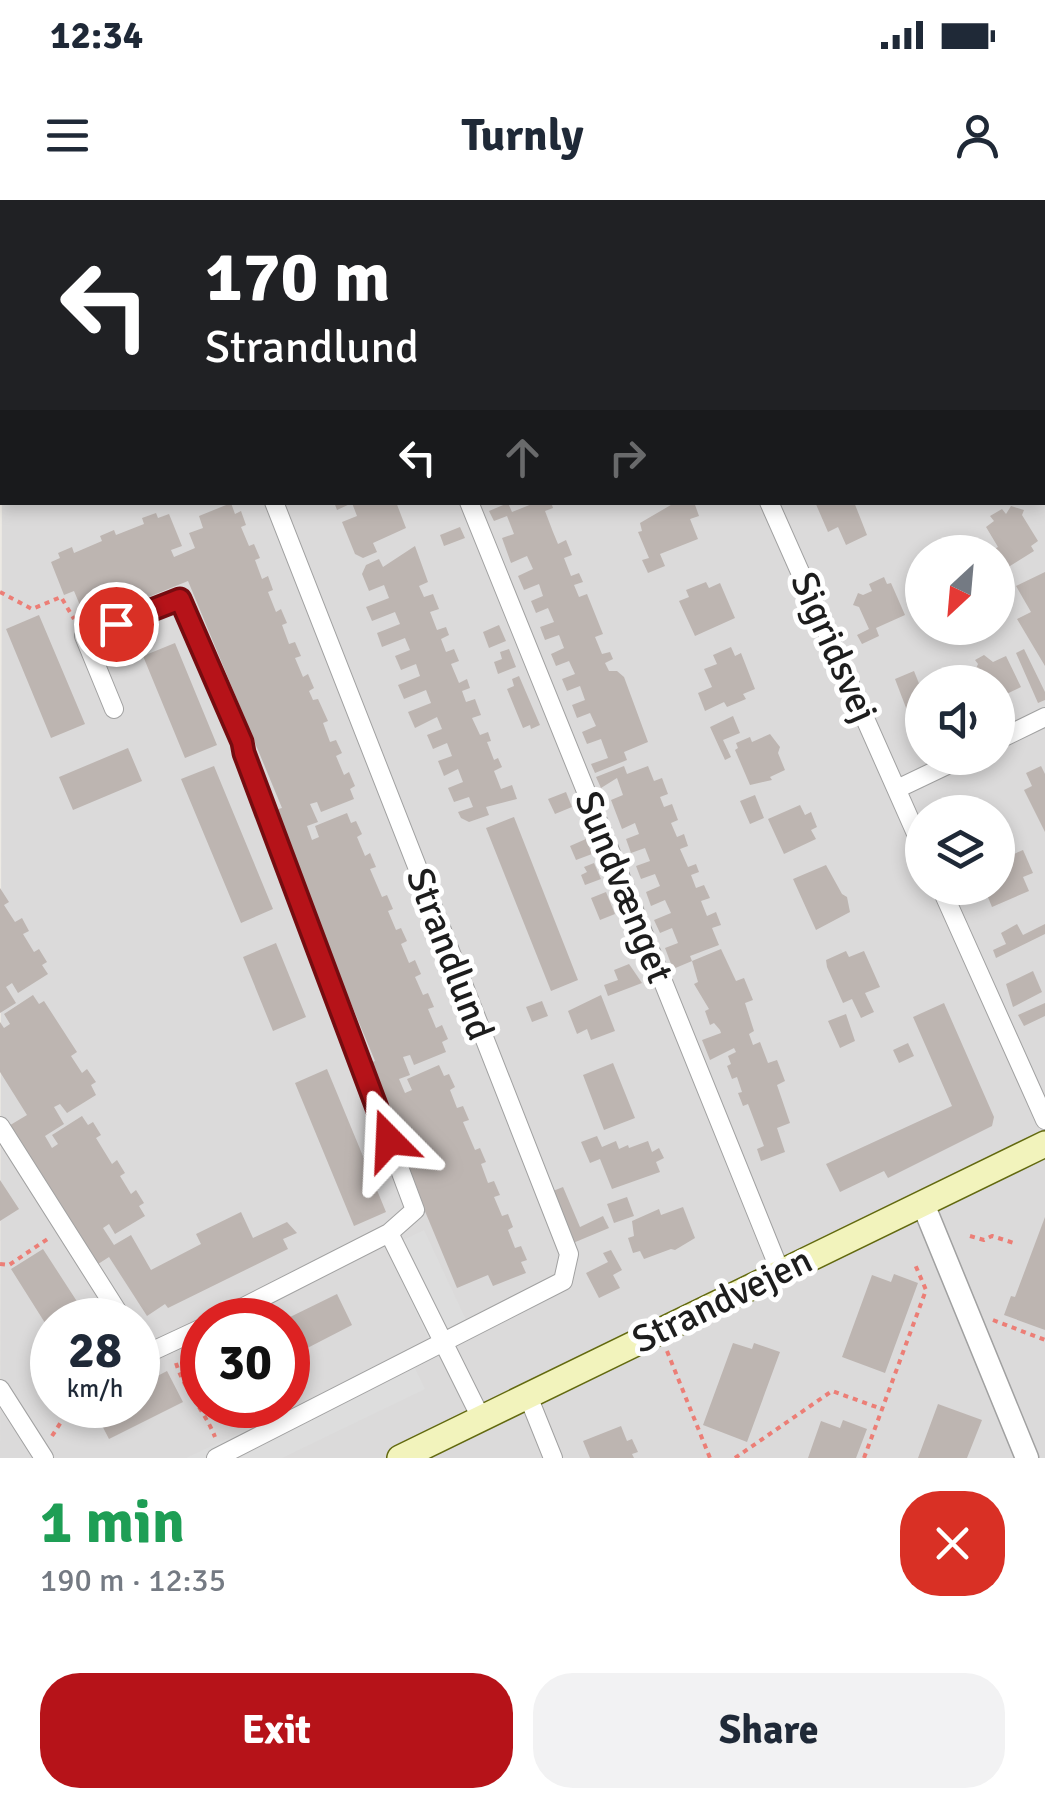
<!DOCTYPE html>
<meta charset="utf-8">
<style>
:root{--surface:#fff;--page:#f2f2f3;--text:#1f2937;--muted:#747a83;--accent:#b61319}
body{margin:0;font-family:Signika,sans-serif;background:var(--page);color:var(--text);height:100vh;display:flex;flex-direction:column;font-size:38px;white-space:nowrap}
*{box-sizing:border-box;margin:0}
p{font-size:32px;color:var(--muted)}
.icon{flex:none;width:55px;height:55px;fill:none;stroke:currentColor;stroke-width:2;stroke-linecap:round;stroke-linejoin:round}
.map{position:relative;height:1258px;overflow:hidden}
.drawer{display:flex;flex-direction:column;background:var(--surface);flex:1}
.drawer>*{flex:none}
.banner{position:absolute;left:0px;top:0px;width:1045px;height:305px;box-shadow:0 5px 15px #0003;background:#202124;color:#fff;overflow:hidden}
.needle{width:65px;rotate:206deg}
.tools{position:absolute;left:905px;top:335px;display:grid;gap:20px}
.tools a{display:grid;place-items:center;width:110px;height:110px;border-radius:50%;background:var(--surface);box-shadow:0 5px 15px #0003;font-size:50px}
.speed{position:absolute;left:30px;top:1098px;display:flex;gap:20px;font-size:50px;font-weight:700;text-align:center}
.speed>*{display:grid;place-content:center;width:130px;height:130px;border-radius:50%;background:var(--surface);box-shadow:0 5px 15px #0003;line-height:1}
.speed small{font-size:25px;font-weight:400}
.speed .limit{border:15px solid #d22;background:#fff;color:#111}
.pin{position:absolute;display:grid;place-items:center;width:85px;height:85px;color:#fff;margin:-42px;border:5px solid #fff;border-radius:50%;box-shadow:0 2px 10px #0007}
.me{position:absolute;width:110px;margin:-55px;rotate:339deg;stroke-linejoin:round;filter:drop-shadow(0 0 8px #0008)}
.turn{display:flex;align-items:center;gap:35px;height:210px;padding:0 40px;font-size:45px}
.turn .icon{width:130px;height:130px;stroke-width:2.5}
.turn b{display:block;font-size:70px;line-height:85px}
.lanes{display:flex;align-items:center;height:95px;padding:0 40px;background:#0003;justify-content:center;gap:50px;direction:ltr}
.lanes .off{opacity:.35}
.round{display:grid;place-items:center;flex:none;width:105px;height:105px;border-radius:40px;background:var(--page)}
.head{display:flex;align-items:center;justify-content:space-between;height:170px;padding:0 40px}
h1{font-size:60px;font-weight:700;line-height:75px;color:#1e9e55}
.button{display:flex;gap:20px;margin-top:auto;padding:20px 40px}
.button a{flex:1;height:115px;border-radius:40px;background:var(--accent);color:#fff;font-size:40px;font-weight:700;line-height:115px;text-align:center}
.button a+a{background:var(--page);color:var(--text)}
.status{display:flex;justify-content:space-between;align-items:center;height:70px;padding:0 50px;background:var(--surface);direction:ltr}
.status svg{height:28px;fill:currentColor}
header{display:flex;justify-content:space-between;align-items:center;height:130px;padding:0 40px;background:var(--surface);font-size:45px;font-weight:700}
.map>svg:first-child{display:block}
.residential{fill:#dbdada;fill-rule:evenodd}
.parking{fill:#ddd}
.water{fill:#a8ced7}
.building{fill:#bdb5b1}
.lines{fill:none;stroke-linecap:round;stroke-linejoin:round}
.minor-casing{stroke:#a1a1a1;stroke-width:20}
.tertiary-casing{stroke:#a1a1a1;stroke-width:25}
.secondary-casing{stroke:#62690f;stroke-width:28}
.path{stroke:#ec7e76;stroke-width:4;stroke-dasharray:5 5;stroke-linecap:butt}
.minor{stroke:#fff;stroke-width:18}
.tertiary{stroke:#fff;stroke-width:22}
.secondary{stroke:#f2f3bc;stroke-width:25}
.route-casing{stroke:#760c10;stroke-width:25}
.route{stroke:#b61319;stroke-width:18}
.labels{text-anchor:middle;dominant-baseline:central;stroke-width:10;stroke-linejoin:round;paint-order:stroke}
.street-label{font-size:38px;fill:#1d1d1d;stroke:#fff}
</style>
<div class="status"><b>12:34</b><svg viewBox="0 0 49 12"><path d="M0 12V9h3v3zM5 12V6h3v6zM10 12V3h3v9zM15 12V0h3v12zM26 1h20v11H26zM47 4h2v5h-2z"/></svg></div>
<header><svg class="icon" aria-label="menu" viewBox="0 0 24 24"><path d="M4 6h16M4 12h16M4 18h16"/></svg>Turnly<svg class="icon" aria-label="person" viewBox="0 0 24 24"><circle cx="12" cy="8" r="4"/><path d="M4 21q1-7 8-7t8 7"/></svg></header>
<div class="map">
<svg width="1045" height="1258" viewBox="0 0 1045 1258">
<rect width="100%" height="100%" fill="#edeae4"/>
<path class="residential" d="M307,0H1045V1258H0L2,243V302H1042V2H304ZM922,352H998V428H922ZM922,482H998V558H922ZM922,612H998V688H922ZM52,1120H138V1205H52ZM202,1120H288V1205H202Z"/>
<path class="parking" d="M424,1030L467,1122L429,1140L386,1048Z
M408,1154L425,1189L282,1258H186Z"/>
<path class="water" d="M0,0H268L2,2L0,209Z"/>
<path class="building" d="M334,302H396L406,328L373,343L377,352L363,358L355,354L342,322L357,316L352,303L337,310Z
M537,302H551L553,308L545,311L553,332L558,344L566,340L572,355L564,358L571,376L579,373L583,382L574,385L579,397L587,394L603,434L595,437L602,454L610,452L613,459L605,463L609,471H617L624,477L648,542L624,552L627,560L595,573L591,564L608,558L601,539L587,544L582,532L596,526L590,513L577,518L572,505L585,500L580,486L567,491L562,479L575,474L569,461L556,466L551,454L564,448L559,435L545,440L540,427L554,422L548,408L536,413L531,401L543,396L539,384L524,390L518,376L533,369L527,356L511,363L502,338L514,334L507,316L494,321L489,311L508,303L512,312Z
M676,302H694L699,316L690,319L698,339L660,354L665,366L648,373L642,360L649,358L638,332L642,331L640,323Z
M815,302H854L867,335L846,345L838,327L828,332Z
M231,303L235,314L241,311L246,325L241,327L249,346L254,344L260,358L255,360L262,379L268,376L273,390L268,392L276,412L281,409L287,423L282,425L289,444L295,442L301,456L295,458L303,477L308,474L314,488L309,491L313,500L318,499L328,521L323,523L330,542L336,540L342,553L336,556L344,575L349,572L355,586L350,589L354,599L321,612L317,602L310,604L318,622L307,626L312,640L319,637L315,626L347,613L351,623L356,621L362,634L357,637L365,656L370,653L376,667L370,669L382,697L387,695L393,709L388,711L396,730L401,728L407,741L401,744L409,763L415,760L421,774L415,777L423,795L428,793L434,807L428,809L436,828L442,825L448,839L442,842L446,852L414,865L410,855L403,857L410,875L399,879L405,893L412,890L407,879L439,865L444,876L449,874L455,887L450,890L457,908L463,906L469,920L463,922L475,950L480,948L486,962L481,964L488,983L494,981L500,995L494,997L502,1016L508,1014L513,1027L508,1030L515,1048L521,1046L527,1060L521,1062L526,1073L493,1086L488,1075L457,1088L364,865L375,861L271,611L282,608L188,381L87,422L74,391L64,395L51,362L60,358L58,353L72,347L74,353L102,341L100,336L114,330L116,335L144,324L142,318L156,313L158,318L169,314L182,346L171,350L174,357L195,348L189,333L203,328L199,316Z
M1011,306L1024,310L1022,315L1038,341L1031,346L1034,351L1002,371L998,364V352H989L998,347L986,327L994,321L990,316L1002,309L1006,314Z
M460,327L465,338L444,346L440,335Z
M415,346L428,382L419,386L424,397L433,394L439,409L430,412L437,430L446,427L449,435L441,439L446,452L454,449L459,461L451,464L459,483L467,479L470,488L462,491L466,502L475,499L481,515L472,518L480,535L488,532L491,541L487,542L494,560L498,558L502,567L494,571L501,589L512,585L517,599L486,607L489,615L469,622L461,618L458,612L473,607L469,597L454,602L448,588L463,582L458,569L444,576L438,561L452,556L447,543L433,549L427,535L442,529L437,517L415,528L408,512L431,503L426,490L404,499L398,485L420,476L416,464L401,470L395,456L410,450L405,438L382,447L377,433L400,424L395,412L372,421L366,407L389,398L384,385L369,391L362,374L366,365L379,359L383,367Z
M1045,372V466L1017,419L1031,412L1016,386Z
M884,377L887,384L891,383L905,415L876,428L879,436L862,444L857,435L869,429L859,407L853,405L858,393L863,395L872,391L869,384Z
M706,382L709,388L720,383L735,418L695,436L679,401L689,397L686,390Z
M39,415L85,524L51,538L6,429Z
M499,425L506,441L489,448L483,432Z
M175,443L217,545L185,558L143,456Z
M731,447L735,456L741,453L755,489L743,494L746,499L727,507L724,502L705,511L698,493L712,487L704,469L717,464L713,455Z
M509,449L516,467L498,474L494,462L502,459L500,452Z
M1024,449L1045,492V500L1038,503L1016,453Z
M984,455L993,462L1006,456L1021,487L998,498V482H964L962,478L975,471L978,464L975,460Z
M914,471L922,491V532L916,534L895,479Z
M519,476L540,525L531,529L530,525L523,528L507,489L514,486L512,479Z
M733,516L740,533L723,540L731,557L725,560L710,527Z
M770,534L780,547L778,553L785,570L770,577L772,580L750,585L735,550L738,548L736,543L750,537L752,542Z
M128,548L142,581L73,610L59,577Z
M214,566L273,709L241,723L181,579Z
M624,566L627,574L648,566L654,581L662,578L668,594L660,597L664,607L672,604L678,620L671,623L677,637L684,634L688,646L680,649L688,667L696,664L699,672L691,675L696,688L704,685L710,698L701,701L707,716L716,712L721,725L712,728L719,745L690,756L692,761L721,749L736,781L744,778L753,800L745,803L754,831L749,834L753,845L760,842L768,863L777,860L785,881L777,885L790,923L777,928L785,952L761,961L757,949L764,946L748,904L743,906L738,893L742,892L737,877L732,879L727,866L731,864L728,856L736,852L734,848L710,860L702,840L721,833L720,830L714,823L710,825L705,811L709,809L694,784L698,782L692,761L673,769L665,748L678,743L672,728L660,733L654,720L671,713L665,700L651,706L646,692L660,686L655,674L641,679L636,666L650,661L645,648L631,653L626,639L639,634L635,623L622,629L611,600L623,595L617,578L601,588L596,577Z
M1041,566L1045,574V632L1024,590L1032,586L1026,573Z
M566,592L572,607L555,614L548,599Z
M755,595L764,618L750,624L740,601Z
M800,605L805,615L811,612L817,627L811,630L816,639L784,654L768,619Z
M514,617L578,780L551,791L486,628Z
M586,639L592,654L576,660L570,646Z
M1023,650L1033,673L1023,677L1029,691L992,707L985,690L998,688V661Z
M594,663L601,679L585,685L581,675L587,672L584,667Z
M826,665L842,694L847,697L850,712L816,730L793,679Z
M0,688L9,702L4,705L15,722L22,718L29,731L23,734L34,752L39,749L47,762L42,765L48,774L18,793L12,783L6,787L16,803L0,813Z
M606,692L615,714L600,720L591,698Z
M1017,724L1023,735L1045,724V734L996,758L993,750L1006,744L1001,733Z
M276,743L306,817L273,831L243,757Z
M846,751L849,757L864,751L880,787L865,793L874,812L861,818L852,799L843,803L827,767L826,760Z
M629,764L642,783L608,796L604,785L618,780L614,770Z
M1033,771L1042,792L1013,807L1006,784Z
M33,795L39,804L44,801L77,852L71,856L82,873L87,869L96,882L91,885L96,895L67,913L60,904L54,907L64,924L45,936L52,948L58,944L52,935L82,916L88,925L93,922L101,935L96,938L112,964L117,960L125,973L120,976L131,994L136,990L144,1003L139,1006L145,1016L115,1034L109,1024L103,1028L114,1045L131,1035L151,1070L201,1044L196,1034L241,1012L253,1038L287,1022L297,1033L283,1039L288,1049L168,1108L165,1104L147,1116L109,1057L95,1066L7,927L27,915L0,872V822L4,828L10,824L4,814Z
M601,795L615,831L591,840L587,829L577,834L568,811Z
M542,801L548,816L532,822L526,807Z
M944,803L994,917L992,926L888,978L884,971L840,992L826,964L952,906L913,817Z
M1045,803V816L1024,826L1018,815Z
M846,814L855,841L840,848L828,821Z
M908,843L914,856L899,863L893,850Z
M613,863L635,918L604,930L583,875Z
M327,869L386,1012L354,1026L295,883Z
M597,936L602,947L616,941L619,949L628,945L629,948L648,941L652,952L659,948L664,958L656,962L660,972L612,989L600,959L590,963L581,942Z
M0,980L19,1009L0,1021Z
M563,987L580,1027L603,1016L609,1028L573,1043L553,991Z
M627,997L634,1016L614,1023L607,1004Z
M683,1007L695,1038L675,1050L671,1049L644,1059L640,1051L633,1053L628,1038L634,1036L632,1021L659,1009L661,1015Z
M1045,1017V1130L1004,1115L1011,1096L1015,1097Z
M43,1049L89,1120H52V1134L11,1069Z
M611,1050L622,1070L613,1075L620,1088L599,1098L586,1073L608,1062L603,1053Z
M894,1074L918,1083L885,1173L842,1157L872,1075L891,1082Z
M337,1094L352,1125L288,1158V1118Z
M733,1143L752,1149L754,1143L780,1152L747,1242L703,1225Z
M167,1171L183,1202L109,1239L93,1208L99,1205H138V1186Z
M938,1204L982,1220L967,1258H918Z
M843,1220L867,1229L856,1258H808L821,1221L840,1228Z
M621,1226L627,1241L632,1239L638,1252L632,1254L634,1258H590L583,1241Z"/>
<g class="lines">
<defs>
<path id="minor" d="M634,0L635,2
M946,0L948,2
M1042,157L1045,161
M469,302L780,1071
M769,302L922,647
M114,509L84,436L180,399L243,542L244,553L415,1010L389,1033
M998,540L1045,517
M897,589L962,558
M941,688L1045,920
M0,926L123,1120
M218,1120L389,1033L481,1218
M138,1144L144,1155L202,1128
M0,1189L44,1258
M528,1196L553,1258
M216,1258L563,1081L569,1054L274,302"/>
<path id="tertiary" d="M923,1004L1027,1258"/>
<path id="secondary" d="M400,1258L1045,944"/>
</defs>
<use href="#minor" class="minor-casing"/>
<use href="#tertiary" class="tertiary-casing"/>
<use href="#secondary" class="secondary-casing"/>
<path class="path" d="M114,0L115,2
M348,0L349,2
M0,224L2,222
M0,392L32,409L61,397L74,419
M970,1036L984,1040L992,1036L1017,1044
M0,1064L9,1065L49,1038
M993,1120L1045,1140
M667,1151L710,1258
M176,1163C185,1192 204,1209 215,1237
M52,1236L72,1205
M735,1258L832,1191L882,1209
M864,1258L926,1090L914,1062"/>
<use href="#minor" class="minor"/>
<use href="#tertiary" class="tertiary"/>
<use href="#secondary" class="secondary"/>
</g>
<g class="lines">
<defs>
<path id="route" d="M116,424L180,399L242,542L244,553L389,940"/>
</defs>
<use href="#route" class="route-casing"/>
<use href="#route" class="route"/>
</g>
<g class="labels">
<g class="street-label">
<text transform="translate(834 447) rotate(66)">Sigridsvej</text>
<text transform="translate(624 687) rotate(68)">Sundvænget</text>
<text transform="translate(450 754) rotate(69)">Strandlund</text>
<text transform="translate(722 1100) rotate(-26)">Strandvejen</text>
</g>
</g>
</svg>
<div class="tools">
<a><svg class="needle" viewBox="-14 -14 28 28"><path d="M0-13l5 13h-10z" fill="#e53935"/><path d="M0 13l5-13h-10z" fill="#747a83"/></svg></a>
<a><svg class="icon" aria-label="sound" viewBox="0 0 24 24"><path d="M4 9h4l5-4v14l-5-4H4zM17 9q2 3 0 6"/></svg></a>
<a><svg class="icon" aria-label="layers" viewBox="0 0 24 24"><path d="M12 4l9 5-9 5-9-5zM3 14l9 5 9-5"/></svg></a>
</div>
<div class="speed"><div>28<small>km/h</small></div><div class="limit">30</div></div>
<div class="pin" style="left:116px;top:424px;background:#d93025"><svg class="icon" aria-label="arrive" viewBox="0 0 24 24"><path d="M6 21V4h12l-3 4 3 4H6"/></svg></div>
<svg class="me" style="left:389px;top:940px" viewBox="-20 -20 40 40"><path d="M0-17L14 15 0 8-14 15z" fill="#b61319" stroke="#fff" stroke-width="4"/></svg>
<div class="banner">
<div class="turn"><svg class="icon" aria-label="left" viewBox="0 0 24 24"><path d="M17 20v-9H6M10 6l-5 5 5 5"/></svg><div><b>170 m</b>Strandlund</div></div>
<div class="lanes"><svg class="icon" aria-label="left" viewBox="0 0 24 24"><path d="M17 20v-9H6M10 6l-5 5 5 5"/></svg><svg class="icon off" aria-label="ahead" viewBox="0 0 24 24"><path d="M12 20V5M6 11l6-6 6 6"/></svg><svg class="icon off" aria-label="right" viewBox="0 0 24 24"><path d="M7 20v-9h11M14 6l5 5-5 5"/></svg></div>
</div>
</div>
<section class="drawer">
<div class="head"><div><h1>1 min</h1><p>190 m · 12:35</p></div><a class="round" style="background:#d93025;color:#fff"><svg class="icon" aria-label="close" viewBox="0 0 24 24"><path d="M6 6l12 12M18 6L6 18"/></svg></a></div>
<div class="button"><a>Exit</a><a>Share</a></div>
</section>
